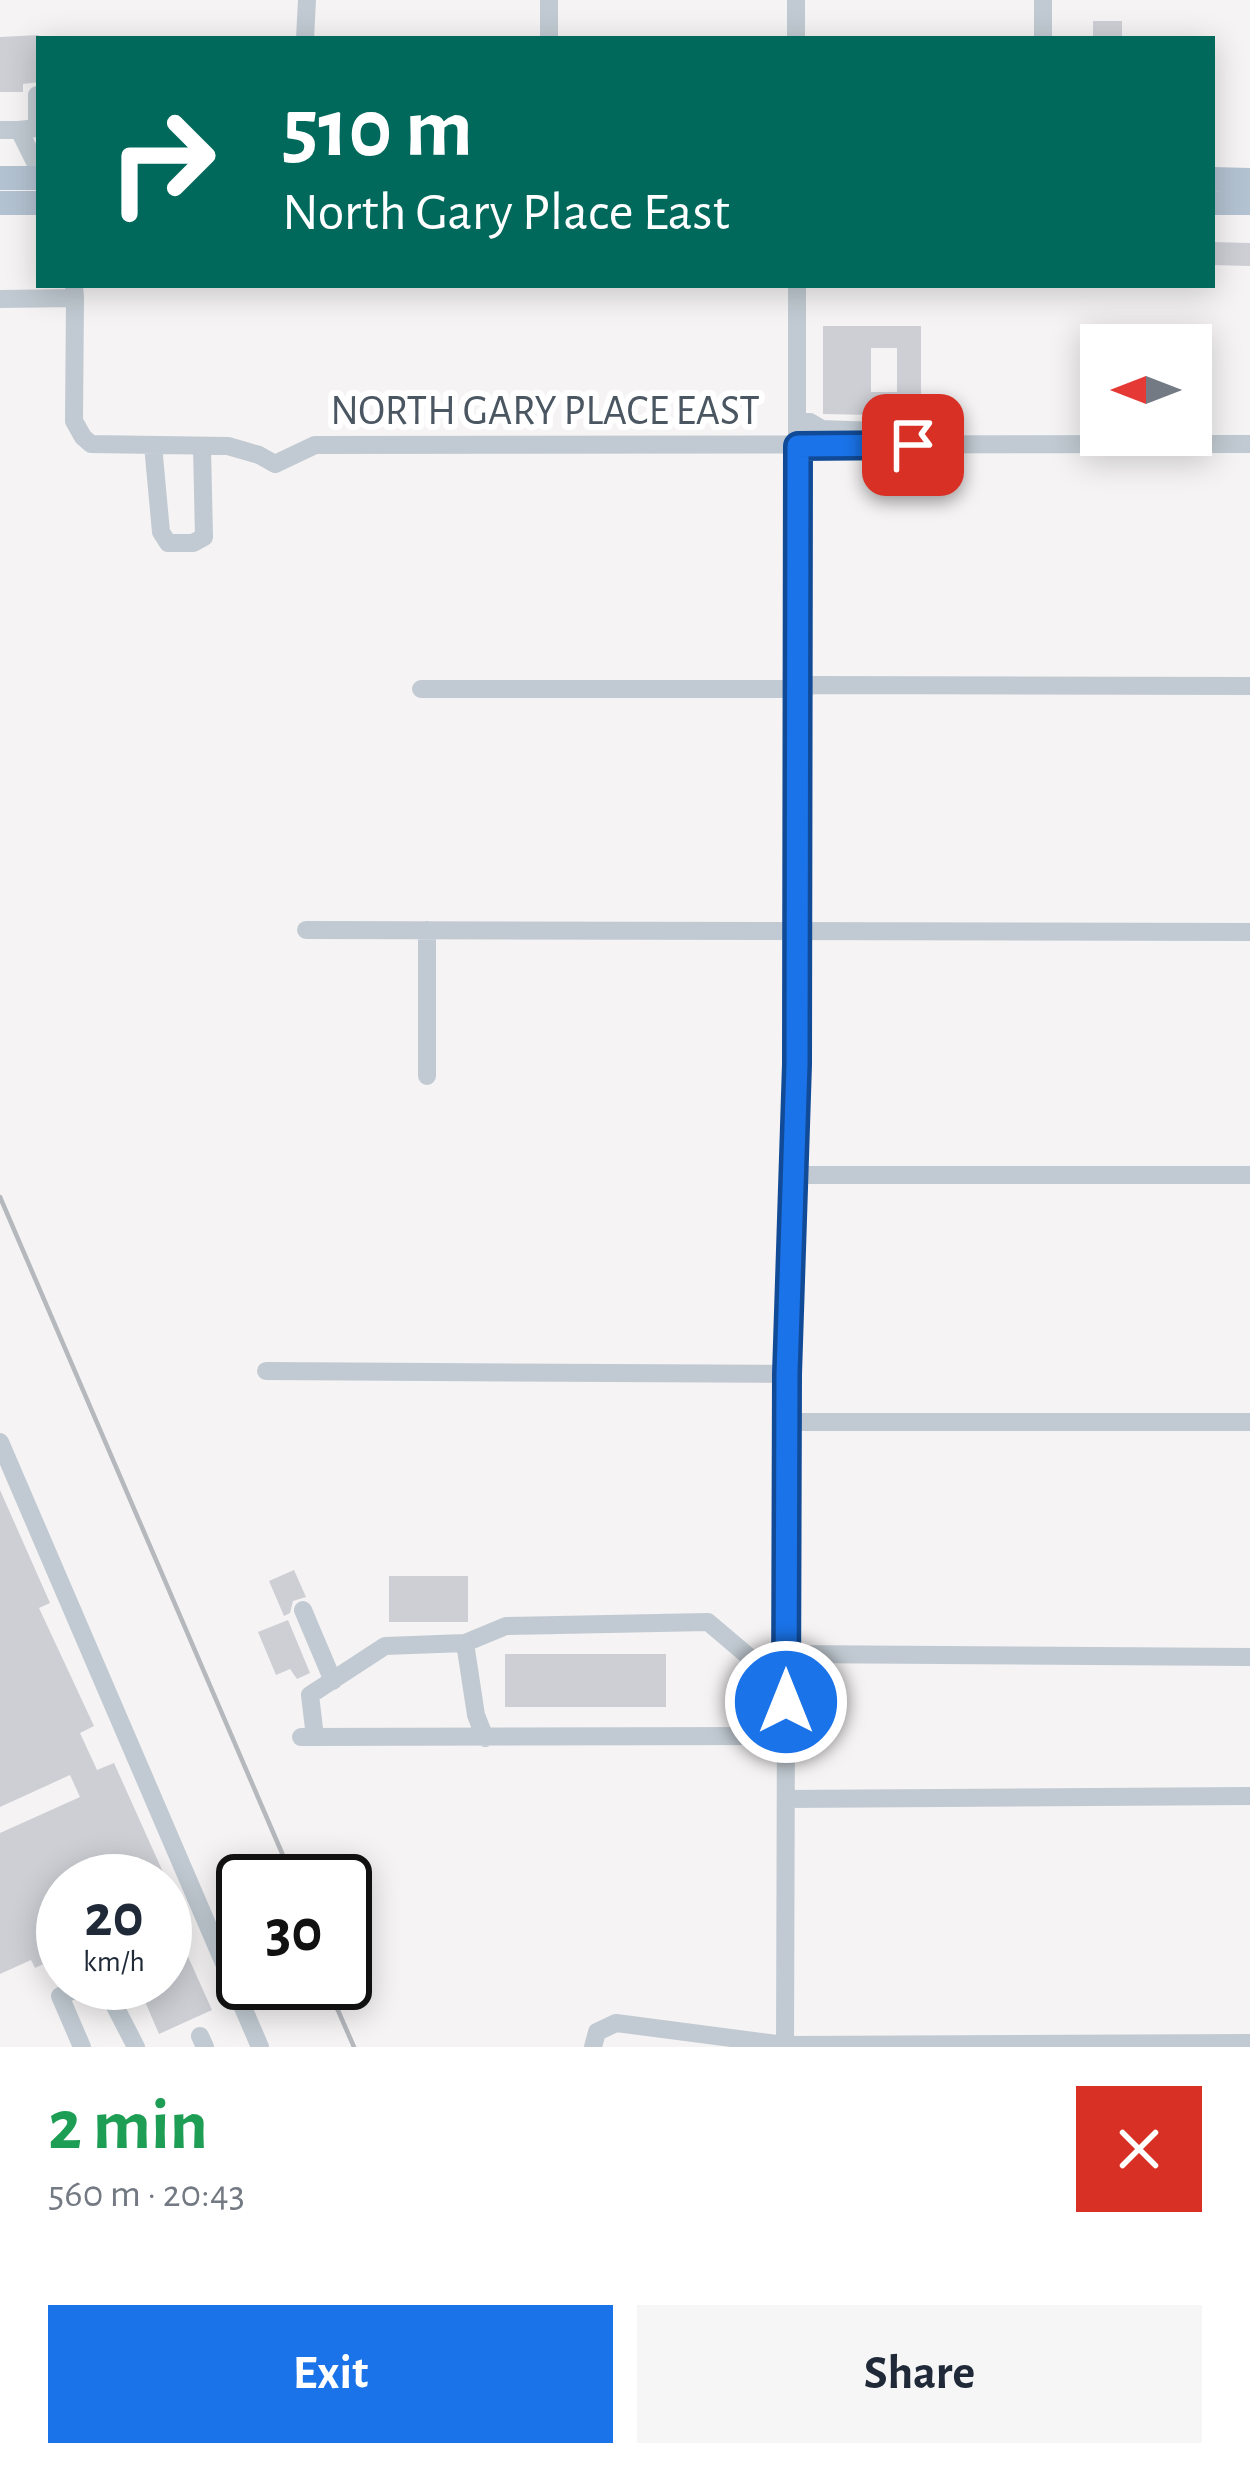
<!DOCTYPE html>
<meta charset="utf-8">
<style>
:root{--surface:#fff;--page:#f6f6f7;--text:#1f2937;--muted:#747a83;--accent:#1a73e8}
body{margin:0;font-family:"Alegreya Sans",sans-serif;background:var(--page);color:var(--text);height:100vh;display:flex;flex-direction:column;font-size:45px;white-space:nowrap}
*{box-sizing:border-box;margin:0}
p{font-size:39px;color:var(--muted)}
.icon{flex:none;width:66px;height:66px;fill:none;stroke:currentColor;stroke-width:2;stroke-linecap:round;stroke-linejoin:round}
.map{position:relative;height:2047px;overflow:hidden}
.drawer{display:flex;flex-direction:column;background:var(--surface);flex:1}
.drawer>*{flex:none}
.top-card{position:absolute;left:36px;top:36px;width:1179px;height:252px;border-radius:0px;box-shadow:0 6px 30px #0003;background:#00695c;color:#fff;overflow:hidden}
.needle{width:78px;rotate:270deg}
.buttons{position:absolute;left:1080px;top:324px;display:grid;gap:24px}
.buttons a{display:grid;place-items:center;width:132px;height:132px;border-radius:0px;background:var(--surface);box-shadow:0 6px 30px #0003;font-size:60px}
.speed{position:absolute;left:36px;top:1854px;display:flex;gap:24px;font-size:60px;font-weight:700;text-align:center}
.speed>*{display:grid;place-content:center;width:156px;height:156px;border-radius:50%;background:var(--surface);box-shadow:0 6px 30px #0003;line-height:1}
.speed small{font-size:30px;font-weight:400}
.speed .limit{border:6px solid #111;border-radius:18px;background:#fff;color:#111}
.pin{position:absolute;display:grid;place-items:center;width:102px;height:102px;color:#fff;margin:-51px;border-radius:24px;box-shadow:0 6px 18px #0006}
.me{position:absolute;width:132px;margin:-66px;rotate:0deg;stroke-linejoin:round;filter:drop-shadow(0 0 9px #0008)}
.turn{display:flex;align-items:center;gap:42px;height:252px;padding:0 48px;font-size:54px}
.turn .icon{width:156px;height:156px;stroke-width:2.5}
.turn b{display:block;font-size:84px;line-height:102px}
.round{display:grid;place-items:center;flex:none;width:126px;height:126px;border-radius:0px;background:var(--page)}
.summary{display:flex;align-items:center;justify-content:space-between;height:204px;padding:0 48px}
h1{font-size:72px;font-weight:700;line-height:90px;color:#1e9e55}
.button{display:flex;gap:24px;margin-top:auto;padding:24px 48px}
.button a{flex:1;height:138px;border-radius:0px;background:var(--accent);color:#fff;font-size:48px;font-weight:700;line-height:138px;text-align:center}
.button a+a{background:var(--page);color:var(--text)}
.map>svg:first-child{display:block}
.building{fill:#cdcfd5;fill-rule:evenodd}
.lines{fill:none;stroke-linecap:round;stroke-linejoin:round}
.minor{stroke:#c1cad2;stroke-width:18}
.major{stroke:#b3c2d1;stroke-width:24}
.rail{stroke:#b5b8bd;stroke-width:4.5}
.route-casing{stroke:#114b97;stroke-width:30}
.route{stroke:#1a73e8;stroke-width:21}
.labels{text-anchor:middle;dominant-baseline:central;stroke-width:12;stroke-linejoin:round;paint-order:stroke}
.street-label{font-size:42px;fill:#4a5661;stroke:#fff}
</style>
<div class="map">
<svg width="1250" height="2047" viewBox="0 0 1250 2047">
<rect width="100%" height="100%" fill="#f5f3f3"/>
<path class="building" d="M1093,21H1122V39H1093Z
M39,35V82L23,84V92H0V37Z
M1212,242L1250,243V266L1212,265Z
M823,326H921V416L823,414ZM871,348H897V392H871Z
M0,1490L50,1603L39,1608L94,1726L80,1733L97,1770L114,1763L167,1881H63V1955L35,1968L31,1960L0,1974V1833L80,1797L70,1775L0,1807Z
M294,1570L306,1597L293,1601L290,1613L284,1616L269,1581Z
M389,1576H468V1622H389Z
M288,1620L310,1673L297,1679L290,1669L276,1675L258,1632Z
M505,1654H666V1707H505Z
M165,1892L186,1939L181,1941L212,2010L159,2034L137,1983H165Z"/>
<g class="lines">
<path class="minor" d="M549,0V39
M796,0V39
M1043,0V39
M305,39L307,0
M0,130H19L39,170
M19,130L37,128V95
M75,298L74,421L83,437L91,444L228,446L259,455L275,464L315,445L1250,444
M0,299L75,298L74,285
M798,422H810L822,429L906,432L913,434V445
M153,445L161,532L168,543H193L204,537L202,447
M421,689H783L816,685L1250,686
M306,930L1250,932
M427,1076V930
M794,1175H1250
M266,1371L787,1374
M786,1422H1250
M0,1442L260,2047
M303,1610L333,1681
M465,1643L476,1715L485,1738
M786,1654L1250,1657
M301,1737L786,1736
M315,1737L310,1695L385,1646L465,1643L506,1626L708,1622L761,1667L786,1668
M786,1799L1250,1796
M103,1983L136,2047
M200,2036L205,2047
M82,2047L60,1996L91,1983
M593,2047L597,2032L616,2023L785,2045L1250,2043
M785,2047L787,1374L797,1064V285"/>
<path class="major" d="M0,178H39
M1212,179L1250,180
M0,203H39
M1212,203H1250"/>
<path class="rail" d="M0,1197L294,1881
M326,1983L354,2047"/>
</g>
<g class="lines">
<defs>
<path id="route" d="M786,1702L787,1374L797,1064L798,446L913,445"/>
</defs>
<use href="#route" class="route-casing"/>
<use href="#route" class="route"/>
</g>
<g class="labels">
<g class="street-label">
<text x="545" y="411">NORTH GARY PLACE EAST</text>
</g>
</g>
</svg>
<div class="buttons">
<a><svg class="needle" viewBox="-14 -14 28 28"><path d="M0-13l5 13h-10z" fill="#e53935"/><path d="M0 13l5-13h-10z" fill="#747a83"/></svg></a>
</div>
<div class="speed"><div>20<small>km/h</small></div><div class="limit">30</div></div>
<div class="pin" style="left:913px;top:445px;background:#d93025"><svg class="icon" aria-label="arrive" viewBox="0 0 24 24"><path d="M6 21V4h12l-3 4 3 4H6"/></svg></div>
<svg class="me" style="left:786px;top:1702px" viewBox="-20 -20 40 40"><circle r="17" fill="#1a73e8" stroke="#fff" stroke-width="3"/><path d="M0-11L8 9 0 5-8 9z" fill="#fff"/></svg>
<div class="top-card">
<div class="turn"><svg class="icon" aria-label="right" viewBox="0 0 24 24"><path d="M7 20v-9h11M14 6l5 5-5 5"/></svg><div><b>510 m</b>North Gary Place East</div></div>
</div>
</div>
<section class="drawer">
<div class="summary"><div><h1>2 min</h1><p>560 m · 20:43</p></div><a class="round" style="background:#d93025;color:#fff"><svg class="icon" aria-label="close" viewBox="0 0 24 24"><path d="M6 6l12 12M18 6L6 18"/></svg></a></div>
<div class="button"><a>Exit</a><a>Share</a></div>
</section>
